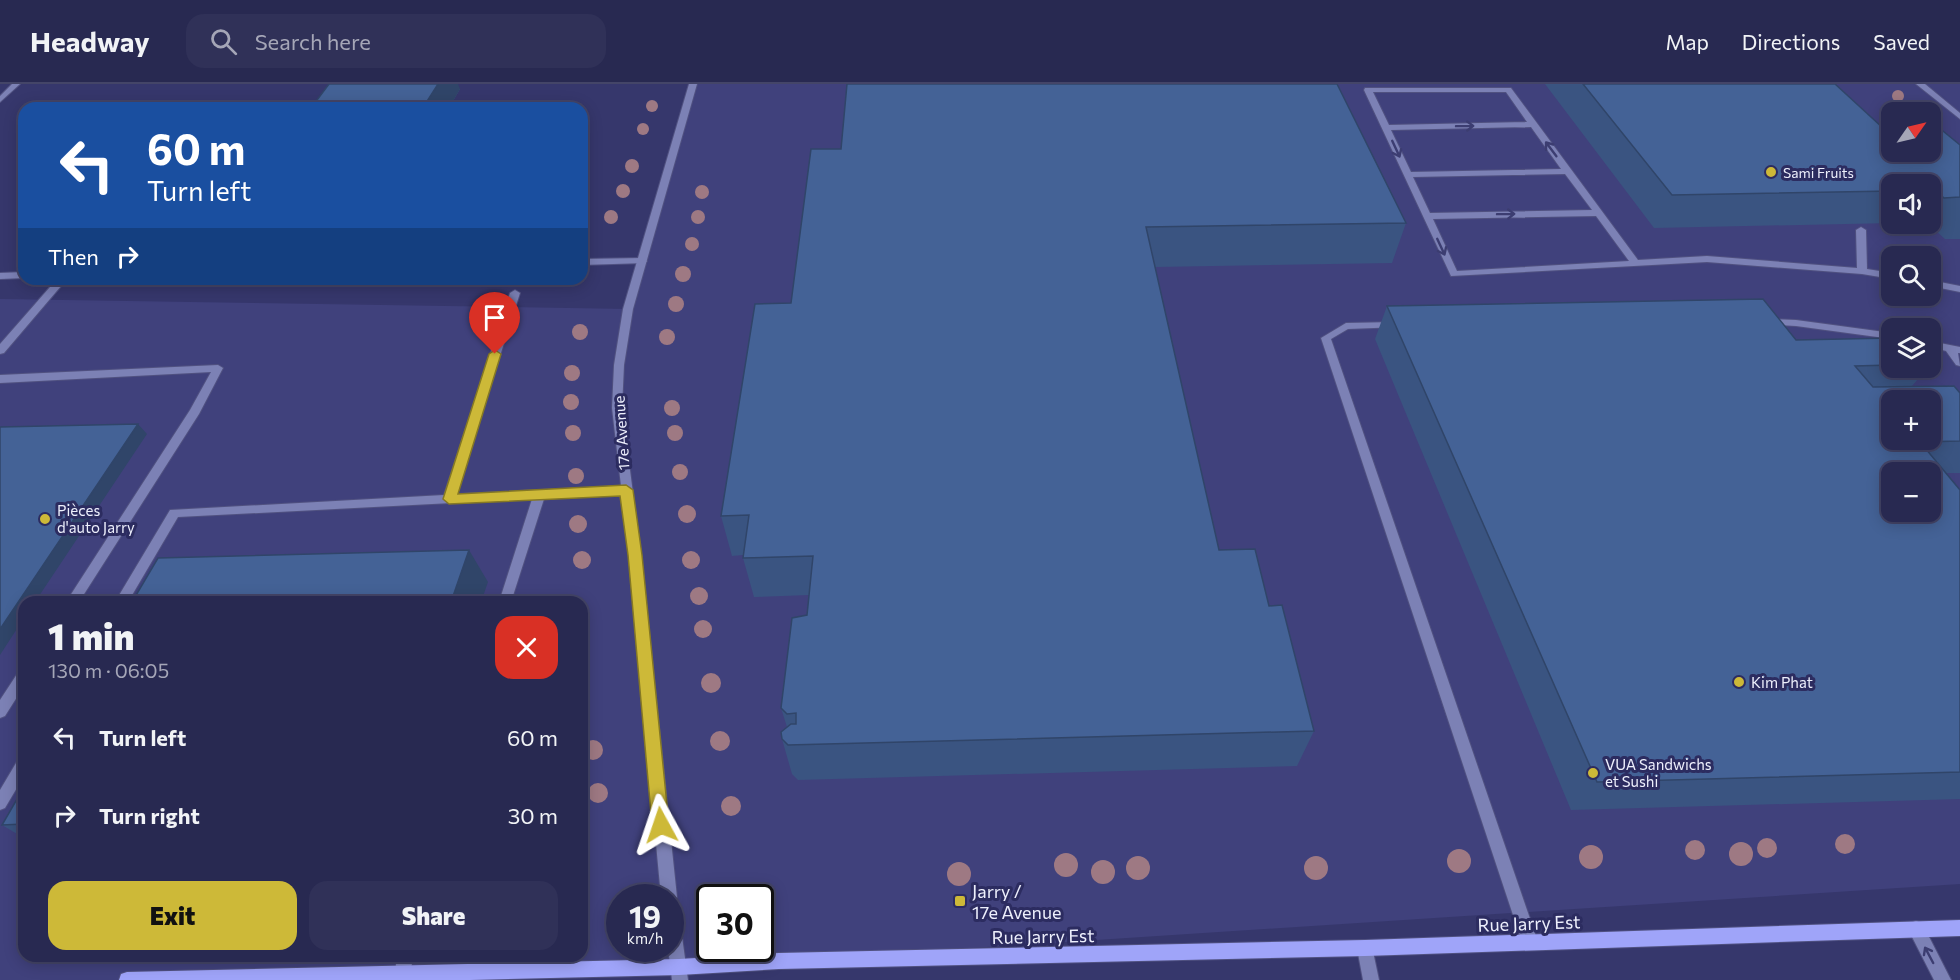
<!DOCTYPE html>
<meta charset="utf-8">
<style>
:root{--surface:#282951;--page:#303158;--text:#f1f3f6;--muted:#a5a6b7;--line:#444568;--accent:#cdb938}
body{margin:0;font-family:Commissioner,sans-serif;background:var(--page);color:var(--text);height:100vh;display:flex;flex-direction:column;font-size:22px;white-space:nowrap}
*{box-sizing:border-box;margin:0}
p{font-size:20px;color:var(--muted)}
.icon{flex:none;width:33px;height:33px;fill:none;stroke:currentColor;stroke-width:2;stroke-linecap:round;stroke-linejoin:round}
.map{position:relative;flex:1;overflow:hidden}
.details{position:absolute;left:18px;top:512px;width:570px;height:366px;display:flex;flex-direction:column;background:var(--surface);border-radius:18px;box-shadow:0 3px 15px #0003,0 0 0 2px var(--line)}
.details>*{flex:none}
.banner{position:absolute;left:18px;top:18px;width:570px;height:183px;border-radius:18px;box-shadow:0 3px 15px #0003,0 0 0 2px var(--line);background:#1a4fa0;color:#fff;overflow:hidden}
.needle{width:39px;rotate:56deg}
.tools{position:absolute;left:1881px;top:18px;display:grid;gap:12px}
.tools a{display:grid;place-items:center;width:60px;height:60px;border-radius:12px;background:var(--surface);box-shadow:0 3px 15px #0003,0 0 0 2px var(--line);font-size:30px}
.speed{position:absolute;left:606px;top:800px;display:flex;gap:12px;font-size:30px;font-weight:700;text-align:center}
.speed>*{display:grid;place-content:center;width:78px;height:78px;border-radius:50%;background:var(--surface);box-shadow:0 3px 15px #0003,0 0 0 2px var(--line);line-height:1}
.speed small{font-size:15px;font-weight:400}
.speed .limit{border:3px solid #111;border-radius:9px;background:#fff;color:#111}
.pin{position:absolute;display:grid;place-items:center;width:51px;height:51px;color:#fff;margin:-62px -26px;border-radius:50% 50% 50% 0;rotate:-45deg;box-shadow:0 0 6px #0007}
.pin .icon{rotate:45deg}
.me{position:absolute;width:66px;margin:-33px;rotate:355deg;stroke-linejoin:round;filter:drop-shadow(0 0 4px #0008)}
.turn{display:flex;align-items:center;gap:21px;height:126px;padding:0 30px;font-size:27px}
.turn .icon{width:78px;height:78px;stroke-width:2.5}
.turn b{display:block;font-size:42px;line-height:51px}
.then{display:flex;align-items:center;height:57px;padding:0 30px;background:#0003;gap:12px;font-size:22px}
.round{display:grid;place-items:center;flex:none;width:63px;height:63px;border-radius:18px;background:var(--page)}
.overview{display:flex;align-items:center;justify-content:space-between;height:102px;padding:0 30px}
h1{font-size:36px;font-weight:800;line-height:45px}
.primary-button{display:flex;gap:12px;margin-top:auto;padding:12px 30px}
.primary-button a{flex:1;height:69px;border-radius:18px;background:var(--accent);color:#111;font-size:24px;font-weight:800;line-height:69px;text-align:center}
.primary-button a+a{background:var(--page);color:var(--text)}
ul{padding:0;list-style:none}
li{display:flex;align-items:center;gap:18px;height:78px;padding:0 30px}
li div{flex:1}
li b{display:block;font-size:22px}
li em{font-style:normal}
header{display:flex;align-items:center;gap:36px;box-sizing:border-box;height:84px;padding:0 30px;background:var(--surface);border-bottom:2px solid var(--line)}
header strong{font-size:28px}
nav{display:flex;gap:33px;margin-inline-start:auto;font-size:21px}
.search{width:420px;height:54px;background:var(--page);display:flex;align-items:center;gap:15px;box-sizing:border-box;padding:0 21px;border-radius:18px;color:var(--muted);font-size:22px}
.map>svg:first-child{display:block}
.built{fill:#40417c;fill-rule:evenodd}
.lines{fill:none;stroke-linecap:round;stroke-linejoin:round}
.lane-casing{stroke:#505180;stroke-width:2}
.street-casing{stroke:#505180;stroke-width:2}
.secondary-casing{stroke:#505180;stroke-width:2}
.lane{fill:#7c81b5;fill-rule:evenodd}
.street{fill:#7c81b5;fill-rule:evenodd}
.secondary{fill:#9fa4f9;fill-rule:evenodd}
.tree{fill:#9e7983}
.wall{fill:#3a5481}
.shaded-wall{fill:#304569}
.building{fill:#446296;stroke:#304569;stroke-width:1.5;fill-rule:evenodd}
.oneway{stroke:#3c3d71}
.route{fill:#cdb938;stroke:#857824;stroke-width:1.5}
.poi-dot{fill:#cdb938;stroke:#2c2c60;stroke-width:2}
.labels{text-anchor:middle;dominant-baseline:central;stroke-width:6;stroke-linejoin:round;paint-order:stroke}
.far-poi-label{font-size:14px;fill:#edeffc;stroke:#2c2c60;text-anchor:start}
.street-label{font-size:15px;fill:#edeffc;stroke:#2c2c60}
.poi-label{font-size:15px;fill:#edeffc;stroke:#2c2c60;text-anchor:start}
.near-poi-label{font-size:18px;fill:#edeffc;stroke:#2c2c60;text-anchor:start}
.near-street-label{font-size:18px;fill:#edeffc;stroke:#2c2c60}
</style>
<header>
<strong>Headway</strong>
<div class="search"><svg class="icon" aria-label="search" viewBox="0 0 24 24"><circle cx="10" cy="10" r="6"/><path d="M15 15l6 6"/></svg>Search here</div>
<nav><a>Map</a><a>Directions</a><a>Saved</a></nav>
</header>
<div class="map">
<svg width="1960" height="896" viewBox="0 0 1960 896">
<rect width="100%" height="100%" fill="#36376c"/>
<path class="built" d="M694,0H1960V800L679,883L127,896H0V215L628,225ZM1892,28H1930V68H1892ZM1892,100H1930V140H1892ZM1892,172H1930V212H1892ZM1892,244H1930V284H1892ZM1892,316H1930V356H1892ZM1892,388H1930V428H1892ZM24,518H582V872H24ZM620,813H670V864H620ZM710,813H760V864H710Z"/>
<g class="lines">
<defs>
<path id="lane" d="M12,0H20L0,18V12Z
M1365,4H1511L1638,176L1707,172L1857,184L1856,146L1861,143L1866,146L1867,185L1892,189V195L1862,190L1707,178L1451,192L1364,6ZM1373,8H1506L1527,38L1389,41ZM1531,43L1561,85L1411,88L1391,46ZM1565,90L1592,126L1430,129L1413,93ZM1596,132L1629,177L1457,187L1433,135Z
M642,174L647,177L645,179L582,181V175Z
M24,188V194L0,195V189Z
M57,195H67L4,269L0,270V260Z
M1930,196L1960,202V208L1930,202Z
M515,206L520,209L456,410L626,402L632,406L626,410L544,415L511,518H499L532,415L178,433L128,518H115L170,426L444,411L510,209Z
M1768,235L1796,236L1892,249V255L1796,242L1764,240V236Z
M1396,238L1400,239V243L1348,245L1331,255L1538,858L1536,864L1530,866L1524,864L1522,858L1321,254L1346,239Z
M1930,257L1960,263V269H1958L1960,282L1956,281L1946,267L1930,263Z
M218,281L223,284L199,330L79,518H66L190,326L211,288L0,299V291Z
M24,585V602L5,632L0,634V616L19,587Z
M24,673V692L5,724L0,726V706L19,674Z
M398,872H414L408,895H396L394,889Z"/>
<path id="street" d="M689,0H697L633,225L624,281L622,324L641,471L677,813L675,817L678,823L688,896H672L668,864H670V813H661L629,471L612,324L614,281L623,225Z
M1916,0H1925L1960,29V35Z
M1916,837L1922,839L1951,896H1934L1908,845L1910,839Z
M1365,856L1371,858L1379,896H1363L1357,864L1359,858Z"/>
<path id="secondary" d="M1960,836V852L1365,872L779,885L679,891L470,896H119L121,890L127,888L679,875L779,869L1365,856Z"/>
</defs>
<use href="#lane" class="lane-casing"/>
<use href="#street" class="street-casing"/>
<use href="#secondary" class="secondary-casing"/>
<use href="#lane" class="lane"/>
<use href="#street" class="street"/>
<use href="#secondary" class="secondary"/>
</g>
<g class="tree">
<circle cx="1898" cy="12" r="6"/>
<circle cx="652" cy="22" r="6"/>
<circle cx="643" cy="45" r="6"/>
<circle cx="632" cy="82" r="7"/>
<circle cx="623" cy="107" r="7"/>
<circle cx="702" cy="108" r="7"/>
<circle cx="611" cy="133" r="7"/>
<circle cx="698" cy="133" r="7"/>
<circle cx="692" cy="160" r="7"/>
<circle cx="683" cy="190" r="8"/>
<circle cx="676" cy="220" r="8"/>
<circle cx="580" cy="248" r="8"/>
<circle cx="667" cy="253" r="8"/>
<circle cx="572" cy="289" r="8"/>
<circle cx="571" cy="318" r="8"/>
<circle cx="672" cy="324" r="8"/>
<circle cx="573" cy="349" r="8"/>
<circle cx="675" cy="349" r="8"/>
<circle cx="680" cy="388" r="8"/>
<circle cx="576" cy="392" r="8"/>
<circle cx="687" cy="430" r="9"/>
<circle cx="578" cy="440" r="9"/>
<circle cx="582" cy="476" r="9"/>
<circle cx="691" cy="476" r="9"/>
<circle cx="699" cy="512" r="9"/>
<circle cx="703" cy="545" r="9"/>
<circle cx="711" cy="599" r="10"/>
<circle cx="720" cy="657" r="10"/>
<circle cx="593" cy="666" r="10"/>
<circle cx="598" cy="709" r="10"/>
<circle cx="731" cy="722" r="10"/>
<circle cx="1845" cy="760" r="10"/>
<circle cx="1767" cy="764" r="10"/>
<circle cx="1695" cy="766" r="10"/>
<circle cx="1741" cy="770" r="12"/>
<circle cx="1591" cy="773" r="12"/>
<circle cx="1459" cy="777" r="12"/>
<circle cx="1066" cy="781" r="12"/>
<circle cx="1138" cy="784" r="12"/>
<circle cx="1316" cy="784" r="12"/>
<circle cx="1103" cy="788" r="12"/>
<circle cx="959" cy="790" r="12"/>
</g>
<path class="wall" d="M1545,0H1835L1883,44L1960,61V155H1945L1935,146H1918L1912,140H1930V100H1892V139L1654,144Z
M460,5L449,24H316L314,20Z
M841,65L1406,139L1392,179L1155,183L1219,466L1269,522L1314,647L1297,682L798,696L792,690L782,655L787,643L781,624L807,531L809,511L754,513L743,474V471L732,472L721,432Z
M1387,222L1796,256L1892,254V284H1928L1911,303L1960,309V389H1946L1960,406V715L1571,726L1375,255Z
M24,703V754L2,741Z"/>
<path class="shaded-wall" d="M438,0H458L460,5L449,24H428L426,19Z
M138,340L147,350L35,518H24V534L0,571V545Z
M469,466L488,498L481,518H451Z"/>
<path class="building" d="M329,0H438L426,19L314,20Z
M847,0H1337L1406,139L1146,143L1219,466L1255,465L1269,522L1282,521L1314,647L788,661L782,655L781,648L791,640H796V629L787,630L781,624L792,534L807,531L813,472L743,474L749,431L721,432L755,220L791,219L811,65H841Z
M1583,0H1835L1883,44H1892V68H1930V43H1938L1960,61V113L1944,114L1935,106H1930V100H1892V107L1672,111Z
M1763,215L1796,256L1892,254V281L1855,282L1873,303L1954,302L1960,309V357L1920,358L1960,406V688L1597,698L1387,222ZM1892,316H1930V356H1892ZM1892,388H1930V428H1892Z
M138,340L0,545V343Z
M469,466L451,518H132L158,474Z
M24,703V740L2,741Z"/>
<defs><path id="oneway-shaft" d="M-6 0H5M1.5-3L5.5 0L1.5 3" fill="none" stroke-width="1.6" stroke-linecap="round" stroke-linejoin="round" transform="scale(1.5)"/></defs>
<g class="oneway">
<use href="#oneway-shaft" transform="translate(1465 42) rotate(-1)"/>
<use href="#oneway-shaft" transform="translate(1396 65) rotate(65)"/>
<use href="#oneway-shaft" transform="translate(1551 65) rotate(-127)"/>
<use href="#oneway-shaft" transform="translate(1506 130) rotate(-1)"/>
<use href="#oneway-shaft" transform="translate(1441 163) rotate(65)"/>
<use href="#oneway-shaft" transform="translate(1929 871) rotate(-118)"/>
</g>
<path class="route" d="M495,266L501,270L458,410L626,401L633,406L642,471L669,741L667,747L661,749L655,747L652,741L628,471L620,412L449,420L443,415L489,270Z"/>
<g class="poi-dot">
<circle cx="1771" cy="88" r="6"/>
<circle cx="45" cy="435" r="6"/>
<circle cx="1739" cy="598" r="6"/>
<circle cx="1593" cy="689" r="6"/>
<rect x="954" y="811" width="12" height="12" rx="3"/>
</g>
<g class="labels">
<g class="far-poi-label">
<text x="1783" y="88">Sami Fruits</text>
</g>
<g class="street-label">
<text transform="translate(621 349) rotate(-94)">17e Avenue</text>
</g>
<g class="poi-label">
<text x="57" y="426">Pièces<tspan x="57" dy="17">d'auto Jarry</tspan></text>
<text x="1751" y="598">Kim Phat</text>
<text x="1605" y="680">VUA Sandwichs<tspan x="1605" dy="17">et Sushi</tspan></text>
</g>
<g class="near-poi-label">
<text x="972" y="807">Jarry /<tspan x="972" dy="21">17e Avenue</tspan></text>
</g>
<g class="near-street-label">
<text transform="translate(1529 839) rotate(-2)">Rue Jarry Est</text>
<text transform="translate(1043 852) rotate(-1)">Rue Jarry Est</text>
</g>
</g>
</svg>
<div class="tools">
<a><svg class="needle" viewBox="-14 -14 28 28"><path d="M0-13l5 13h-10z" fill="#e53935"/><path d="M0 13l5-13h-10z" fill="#a5a6b7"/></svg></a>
<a><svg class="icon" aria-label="sound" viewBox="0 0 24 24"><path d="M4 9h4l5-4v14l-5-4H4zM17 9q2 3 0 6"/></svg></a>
<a><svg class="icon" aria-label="search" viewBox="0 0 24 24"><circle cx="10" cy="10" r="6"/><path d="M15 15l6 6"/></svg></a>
<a><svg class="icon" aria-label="layers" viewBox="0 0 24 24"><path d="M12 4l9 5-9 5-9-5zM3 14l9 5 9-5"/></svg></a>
<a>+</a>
<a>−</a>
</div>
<div class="speed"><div>19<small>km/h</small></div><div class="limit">30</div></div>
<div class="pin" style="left:495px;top:270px;background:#d93025"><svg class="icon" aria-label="arrive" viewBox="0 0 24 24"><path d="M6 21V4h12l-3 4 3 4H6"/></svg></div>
<svg class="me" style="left:661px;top:741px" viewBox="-20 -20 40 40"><path d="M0-17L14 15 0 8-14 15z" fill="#cdb938" stroke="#fff" stroke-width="4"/></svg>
<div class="banner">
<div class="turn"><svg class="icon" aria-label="left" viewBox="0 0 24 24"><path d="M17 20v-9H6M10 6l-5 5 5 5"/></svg><div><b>60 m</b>Turn left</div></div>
<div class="then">Then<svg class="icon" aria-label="right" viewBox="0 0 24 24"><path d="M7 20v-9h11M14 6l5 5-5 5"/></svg></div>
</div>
<section class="details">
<div class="overview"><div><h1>1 min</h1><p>130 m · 06:05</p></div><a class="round" style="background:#d93025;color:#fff"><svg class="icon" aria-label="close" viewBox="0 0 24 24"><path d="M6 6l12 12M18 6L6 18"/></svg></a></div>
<ul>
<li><svg class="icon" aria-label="left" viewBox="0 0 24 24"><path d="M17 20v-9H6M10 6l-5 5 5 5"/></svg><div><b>Turn left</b></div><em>60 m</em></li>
<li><svg class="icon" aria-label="right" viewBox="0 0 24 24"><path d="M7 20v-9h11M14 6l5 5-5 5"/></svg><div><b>Turn right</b></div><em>30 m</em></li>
</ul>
<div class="primary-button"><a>Exit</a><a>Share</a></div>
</section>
</div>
